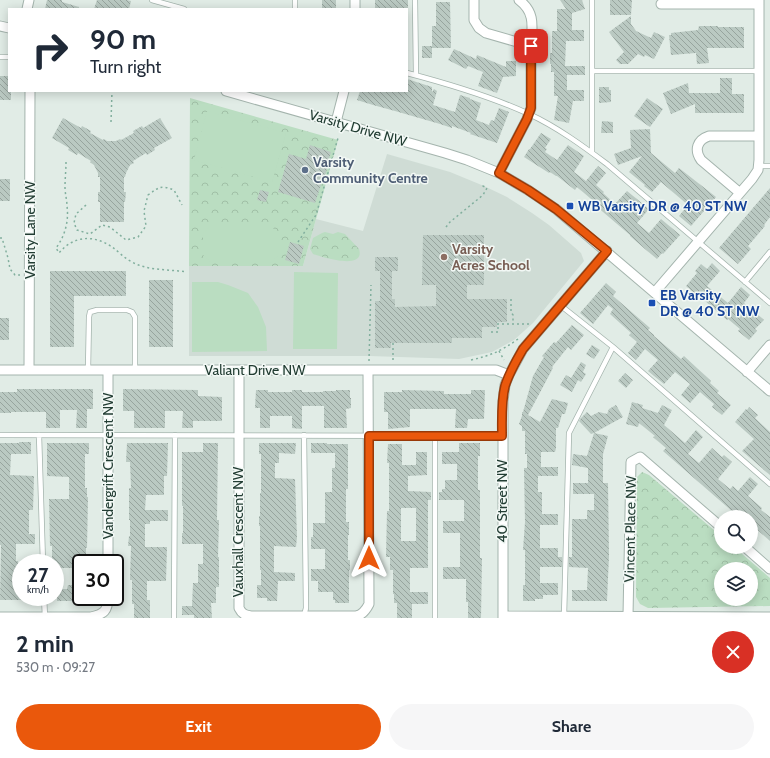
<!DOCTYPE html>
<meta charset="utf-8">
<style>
:root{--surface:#fff;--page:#f6f6f7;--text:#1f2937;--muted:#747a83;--accent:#ea580c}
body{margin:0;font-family:Cabin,sans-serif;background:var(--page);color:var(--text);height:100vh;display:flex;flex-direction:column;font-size:15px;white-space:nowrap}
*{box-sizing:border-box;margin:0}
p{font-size:13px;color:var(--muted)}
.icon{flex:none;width:22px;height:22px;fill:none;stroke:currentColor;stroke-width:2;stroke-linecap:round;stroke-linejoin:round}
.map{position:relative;height:618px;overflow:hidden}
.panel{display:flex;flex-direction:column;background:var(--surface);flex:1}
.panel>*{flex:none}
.top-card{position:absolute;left:8px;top:8px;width:400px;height:84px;border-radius:0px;box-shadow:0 2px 10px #0003;background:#fff;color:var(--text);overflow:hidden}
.buttons{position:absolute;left:714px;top:510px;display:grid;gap:8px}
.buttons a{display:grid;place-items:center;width:44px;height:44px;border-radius:50%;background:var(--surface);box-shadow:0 2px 10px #0003;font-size:20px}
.speed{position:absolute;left:12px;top:554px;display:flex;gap:8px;font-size:20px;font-weight:700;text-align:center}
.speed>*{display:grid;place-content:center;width:52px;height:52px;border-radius:50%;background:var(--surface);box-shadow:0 2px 10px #0003;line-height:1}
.speed small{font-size:10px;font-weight:400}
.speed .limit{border:2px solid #111;border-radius:6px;background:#fff;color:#111}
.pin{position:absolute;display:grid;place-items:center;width:34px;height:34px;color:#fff;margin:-17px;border-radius:8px;box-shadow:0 2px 6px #0006}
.me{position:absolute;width:44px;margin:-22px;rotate:0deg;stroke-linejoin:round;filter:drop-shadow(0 0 3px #0008)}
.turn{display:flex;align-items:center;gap:14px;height:84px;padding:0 16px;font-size:18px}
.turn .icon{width:52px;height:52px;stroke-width:2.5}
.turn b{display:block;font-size:28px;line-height:34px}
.round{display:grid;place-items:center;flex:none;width:42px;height:42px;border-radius:21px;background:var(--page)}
.summary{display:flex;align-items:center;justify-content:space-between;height:68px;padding:0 16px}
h1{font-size:24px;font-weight:700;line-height:30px}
.cta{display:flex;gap:8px;margin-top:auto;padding:8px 16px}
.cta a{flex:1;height:46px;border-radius:24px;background:var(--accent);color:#fff;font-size:16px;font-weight:700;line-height:46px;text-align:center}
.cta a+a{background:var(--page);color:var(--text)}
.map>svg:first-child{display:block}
.built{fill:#cfdcd5}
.park{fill:url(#park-crowns);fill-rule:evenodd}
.garden{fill:#baddc1}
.building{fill:url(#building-back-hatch);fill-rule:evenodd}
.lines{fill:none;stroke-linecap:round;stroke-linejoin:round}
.lane-casing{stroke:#a4b4ad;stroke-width:6}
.street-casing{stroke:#a4b4ad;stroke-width:11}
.path{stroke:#82af9e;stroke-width:1.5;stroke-dasharray:2 3;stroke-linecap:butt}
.lane{stroke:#fff;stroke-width:4.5}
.street{stroke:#fff;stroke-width:9}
.route-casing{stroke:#983908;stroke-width:10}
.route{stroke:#ea580c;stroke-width:7}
.service-dot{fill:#5c6f8a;stroke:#f2f8f5;stroke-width:1.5}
.transit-dot{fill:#1a4fb4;stroke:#f2f8f5;stroke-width:1.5}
.education-dot{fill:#8d6e63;stroke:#f2f8f5;stroke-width:1.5}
.labels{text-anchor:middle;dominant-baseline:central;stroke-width:3;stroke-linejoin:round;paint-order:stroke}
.street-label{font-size:14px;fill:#223d33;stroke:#f2f8f5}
.service-label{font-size:14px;font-weight:bold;fill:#4e5e75;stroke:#f2f8f5;text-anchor:start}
.transit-label{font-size:14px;font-weight:bold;fill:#164399;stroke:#f2f8f5;text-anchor:start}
.education-label{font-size:14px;font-weight:bold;fill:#785e54;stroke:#f2f8f5;text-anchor:start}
</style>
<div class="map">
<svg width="770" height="618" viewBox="0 0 770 618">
<defs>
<pattern id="park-crowns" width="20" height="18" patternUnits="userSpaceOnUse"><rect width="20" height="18" fill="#baddc1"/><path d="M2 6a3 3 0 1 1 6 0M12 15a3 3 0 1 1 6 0" fill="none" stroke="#a0bfa6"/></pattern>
<pattern id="building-back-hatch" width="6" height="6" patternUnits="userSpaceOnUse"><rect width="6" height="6" fill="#bac9c2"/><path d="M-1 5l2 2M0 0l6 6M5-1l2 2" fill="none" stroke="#97a49e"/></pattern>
</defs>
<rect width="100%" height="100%" fill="#e1ece6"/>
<path class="built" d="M387,154L450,172L484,186L507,197L532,213L549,225L581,253L584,261L533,323L514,340L492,352L459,359L370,356H189V266H303L316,219L363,231Z"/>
<path class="park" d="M190,98L338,140L303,266H189Z
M325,232L333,234L338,232L345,234L359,249C366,271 322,257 313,254L310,249L313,238L322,233Z
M642,472L649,475L721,536V547H734L770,578V606L648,608L640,604L636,597L637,477ZM721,569H751V599H721Z"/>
<path class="garden" d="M207,111L286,133L272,182L194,160Z
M211,226H271L279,234V256L269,263H212L203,255V233Z
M294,272L338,273L337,349H293Z
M192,282H218L228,285L248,293L258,307L266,327L267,351L192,352Z"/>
<path class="building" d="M47,0H62V2L79,7V9H45Z
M97,0H127L131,1L129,9H94Z
M322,0H336V9H322Z
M375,0H408V9H375Z
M560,0H582L585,9L572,13V30H584V41H566L565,66H585V75H567V90H584V101H573L569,123L554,120L558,96H554V72H551V64H550V53H552V31H557V9H566Z
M610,0H632L631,15H610Z
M436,2H450L451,48H432V58H422V46H432V26H436Z
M631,16V24L636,31L651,38L654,32L665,37L654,59L645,55L644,57L638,54L628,64H620L616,60L624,52L609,32Z
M699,26H718V27H744V48H707L709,63L697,64L696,53L671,55L669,35H671V33L698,30Z
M454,49L476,59L477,55L506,67V61H516V76L503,77L497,93L478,86L483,72L468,66L466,69L448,60Z
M0,76H9V91H11V100H0Z
M720,78H732V94H744V113H695V104L671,114L663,93L688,83L689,93H720Z
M407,79L432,87V92L434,89L437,91L433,105L455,112L460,95L470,98V99L481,103L476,120L489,125L491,120L494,121L499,108L509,112L497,143L470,134L471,133L452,126V128L440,124L395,111L373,105L357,100L360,91H407Z
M599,87H609V90H611V102L599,103Z
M647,98L663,109L650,127L634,116Z
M63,118L81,128L82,126L91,131L90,133L103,140L104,139L107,141H116L120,139L121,140L134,133L133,131L142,126L143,128L160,118L172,138L154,148L155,150L147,155L146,153L133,161L134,163L130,165L126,173L125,177H124V192H126L125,202H124V222H100V202H98V192H100V177H98V173L94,165L90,162L91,161L78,153L77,155L68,150L69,148L52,138Z
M602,121L613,122V133H601Z
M650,129L651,153L675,173L679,168L716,197L691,226L679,216L688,205L661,182L652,192L644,186L645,185L629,172L642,156L618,165L614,154L631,148L630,130Z
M541,133L551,139L545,148L547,149L545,152L557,160L568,145L584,156L574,172L586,181L598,166L606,173L596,185L604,192L603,193L615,204L627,191L649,209L637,223L649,233L661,219L680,235L663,254L662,253L657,259L645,249L630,236V235L596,206L597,204L577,187L575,190L557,176H556L550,172L549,173L524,157L529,149H530Z
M310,145L331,152L327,165H328L325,176H324L315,203L278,192L289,154L306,159Z
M0,179H10V201H0Z
M770,188V217L764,225L765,226L748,246L751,249L738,264L719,248Z
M260,190L269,192L266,202L257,200Z
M423,235H484V285H467V299H507V322H497V327H482V338H452V343H391V348H375V301H380V271H375V257H398V271H392V299H395V307L436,306V285H422Z
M290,242L304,246L299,264L285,260Z
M712,263L720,271L707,286L728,303L741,287L750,295L744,303L764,320L755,329L757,331L749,340L738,331L740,329L728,319L727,320L697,294L696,295L686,286L697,273L695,271L701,264L707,269Z
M50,271H126V296H74V347H50Z
M149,280H173V347H149Z
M606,283L616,292L613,296L650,328L648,330L654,335V336L681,359L684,356L711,381L710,383L719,391L717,393L731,405L722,415L712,407L714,404L700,392L690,403L681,395L690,384L675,372L664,384L654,376L648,371L658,360L645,349L636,360L628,353L637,342L629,335L631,333L630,332L610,314L613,309L608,305L593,324L580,313Z
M0,318H9V340H0Z
M572,325L584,335L571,350L568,347L552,367L553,368L528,415L540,422L552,399L568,403L565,414H562L558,428H556V448L555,452H541V467H558V476H538V492H542V514H558V525H540V548H558V557H562V567H540V583H558V595H543V599H535V601H523V585H525V550H523L525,522L524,468H527V454H525V431H522V426L519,424L522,416V412H523L533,376L544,357L542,356L554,342L556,343Z
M592,345L600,350L594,359L586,354Z
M581,362L586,365L583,372L586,374L581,382L578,380L572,392L560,385L566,375L571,378Z
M625,373L633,380L626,388L618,381Z
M17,389H93V409H87V428H76L77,410H60V428H46V412H11V413H0V392H17Z
M123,389L198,390V396L222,397V421H193V428H182L183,411H165V428H134V411H123Z
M256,390H268V392H292V390H302V392H323V391H336V390H350V398H351V408L346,409L347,428H324V406H302V429L292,428V416H270V428H260V408H255Z
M402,390L444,391V394H471V390H485L484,419H468L467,428H455L456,409H410V427L388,429V412H384V392H402Z
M632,402L643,405L642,408L658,413L662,405L672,410L664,425L685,443L696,430L703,437L688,454L699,463L712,448L722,457L724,455L732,462L718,479L730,489L733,486L738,491L750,477L758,484L748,496L762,508L761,510L770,517V541L751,524V517H741L734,511L733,512L663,451L666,448L653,437L655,436L639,423L638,427L626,424Z
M616,405L623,417L594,433L608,436L603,454V483H608L609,556L608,578L607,601H572V590H587L588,568L569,567V557H572V519H587V510H594V494H573V483H588V468L572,465L573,454L587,456L594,433L591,434L579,421L581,418L587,412L591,416L599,412L607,414L609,409Z
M749,407L758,415L755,418L770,432V475L742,451L754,439L735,422L746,409L747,410Z
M19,442H31V454H11L10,475L34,476L33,510H29V534H35V544H16V561H18L17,586H21V600H0L1,545H0V443H19Z
M47,443H89V454H85V488H87V497H88L87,548H86V563H81V601H57V589H67L68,585H72V568H55V563H52V546H50L49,499H69V477L47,476Z
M127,443H168L167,476H164V495H146L145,510H168V521H150V524H145V547H167L166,581H147V600H150V618H134V604H132V580H130L131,546H128L129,536H130V520H129V488H131L130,462H126Z
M203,443H218L217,520H219L218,557H219V587H216V603H211L212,618H194V615H182V606H192L193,583H198V564H203V544H182V533H183V506H182V452H203Z
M259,443H296L295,454L279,453V463H275V478L295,479L297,537L296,547L274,546V572L295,573V581H278L277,601H267V598H257V585H261V570H260V526H259V516H260V493H261V454H259Z
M311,443H327V444H348V489H346V522H349V535H348V560H350V570H349V603H335V600H333V592H318V581H311V569H325V549H311V537H313V523H325V492H332V468H335V453H311Z
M459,443H480V456H478V490H480V558H482L481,618H468V602H466V579H443V567H460V533H443V521H464V500H439V492H442V489H445V480H457V464H442V452H459Z
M388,444H402V465H416V452H427V475L408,476V491L431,492V500H428V568H410V592H428V604H412V618H397V603H394V594H393V570H390V557H386L387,511H389V463H387ZM401,508H416V541H401Z"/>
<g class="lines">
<defs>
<path id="lane" d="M152,0L184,9
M415,0L416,75
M592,0V152
M295,9V0
M0,57H9
M592,71H759
M407,73C449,84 490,96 529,114C557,127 583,146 607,164L770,303
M759,166H770
M745,282L770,252
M560,305L613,347
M88,370L89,317L90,312L97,310H127L132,312L135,317V370
M0,435L502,436
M39,435L43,563
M435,436V618
M44,597L45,617
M304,616L306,608L304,435
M564,616L569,433L613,347L770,484
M174,618L175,435"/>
<path id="street" d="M355,0V9
M474,0V20L479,28L486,33L531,46V108L527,119L499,173
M519,0C536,13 532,27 531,46
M661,4H759
M27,9L29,0
M0,26L9,28
M226,91L445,153L467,160L499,173L528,190L556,209L770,391
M336,122L344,91
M740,193L701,160C694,150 697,140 709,136H759
M655,292L752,179L758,170L759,160V0
M0,370H496L509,375
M29,370L30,91
M108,370V563
M239,370V608C242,614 245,615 251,616H356C362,615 366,610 369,604L368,370
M747,372L770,345
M745,547L770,569
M503,616L770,617
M628,616L631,462L640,457L721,527
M0,617H91C104,614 108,611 108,597
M503,618V401L505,385L509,375L523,349L607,251"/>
</defs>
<use href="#lane" class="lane-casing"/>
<use href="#street" class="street-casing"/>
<path class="path" d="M111,122L112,91
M66,162C66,170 65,179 65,187C65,194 67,200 67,206C69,221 65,236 56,248L59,253C73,236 93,234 112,247C118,251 124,258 132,262C148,271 168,269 187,272
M86,205L76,214L74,223L77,230L90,234L102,225L110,227L126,240L138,237L146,226L144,211L148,195C159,187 161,185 174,190L182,205
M446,227L450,222L483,195L487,188L483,186L484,184
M0,238H2L8,258L10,269L15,275H20
M298,242L316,215L338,138
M511,299V312L513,315V324
M497,324H531
M491,332H498V325
M393,343V361
M499,351L504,360
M471,360C490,356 503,350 518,339
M369,361L371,285"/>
<use href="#lane" class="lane"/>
<use href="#street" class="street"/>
</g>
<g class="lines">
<defs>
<path id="route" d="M369,558V436H502C502,419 501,402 505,386C509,373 516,361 523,349L607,251L556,209L528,190L499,173L527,119L531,108V46"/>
</defs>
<use href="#route" class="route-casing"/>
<use href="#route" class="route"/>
</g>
<circle class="service-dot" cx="305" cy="170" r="4"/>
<g class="transit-dot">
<rect x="566" y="202" width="8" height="8" rx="2"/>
<rect x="648" y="299" width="8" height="8" rx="2"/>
</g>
<circle class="education-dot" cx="444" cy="257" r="4"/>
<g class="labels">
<g class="street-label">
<text transform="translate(358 128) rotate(16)">Varsity Drive NW</text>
<text transform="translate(30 230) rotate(-90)">Varsity Lane NW</text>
<text x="255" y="370">Valiant Drive NW</text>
<text transform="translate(108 466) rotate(-90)">Vandergrift Crescent NW</text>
<text transform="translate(502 501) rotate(-90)">40 Street NW</text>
<text transform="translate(630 529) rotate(-89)">Vincent Place NW</text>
<text transform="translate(238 532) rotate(-90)">Vauxhall Crescent NW</text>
</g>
<g class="service-label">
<text x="313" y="162">Varsity<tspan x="313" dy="16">Community Centre</tspan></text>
</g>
<g class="transit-label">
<text x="578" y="206">WB Varsity DR @ 40 ST NW</text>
<text x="660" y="295">EB Varsity<tspan x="660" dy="16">DR @ 40 ST NW</tspan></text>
</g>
<g class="education-label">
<text x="452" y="249">Varsity<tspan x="452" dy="16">Acres School</tspan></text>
</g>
</g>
</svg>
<div class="buttons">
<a><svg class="icon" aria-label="search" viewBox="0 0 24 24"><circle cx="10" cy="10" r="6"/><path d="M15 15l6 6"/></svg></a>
<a><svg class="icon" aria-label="layers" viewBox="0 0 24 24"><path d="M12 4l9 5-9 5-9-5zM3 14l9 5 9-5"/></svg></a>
</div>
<div class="speed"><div>27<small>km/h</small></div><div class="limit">30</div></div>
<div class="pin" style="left:531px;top:46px;background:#d93025"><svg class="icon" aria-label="arrive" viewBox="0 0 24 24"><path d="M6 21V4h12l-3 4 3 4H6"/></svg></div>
<svg class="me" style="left:369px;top:558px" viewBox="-20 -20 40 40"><path d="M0-17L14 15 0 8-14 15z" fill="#ea580c" stroke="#fff" stroke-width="4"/></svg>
<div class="top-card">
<div class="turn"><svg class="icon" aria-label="right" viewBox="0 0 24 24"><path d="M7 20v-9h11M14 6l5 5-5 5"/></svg><div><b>90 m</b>Turn right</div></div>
</div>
</div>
<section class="panel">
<div class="summary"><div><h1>2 min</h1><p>530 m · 09:27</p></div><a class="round" style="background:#d93025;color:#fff"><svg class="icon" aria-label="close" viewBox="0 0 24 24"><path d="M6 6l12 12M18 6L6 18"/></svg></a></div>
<div class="cta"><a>Exit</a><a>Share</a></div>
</section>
